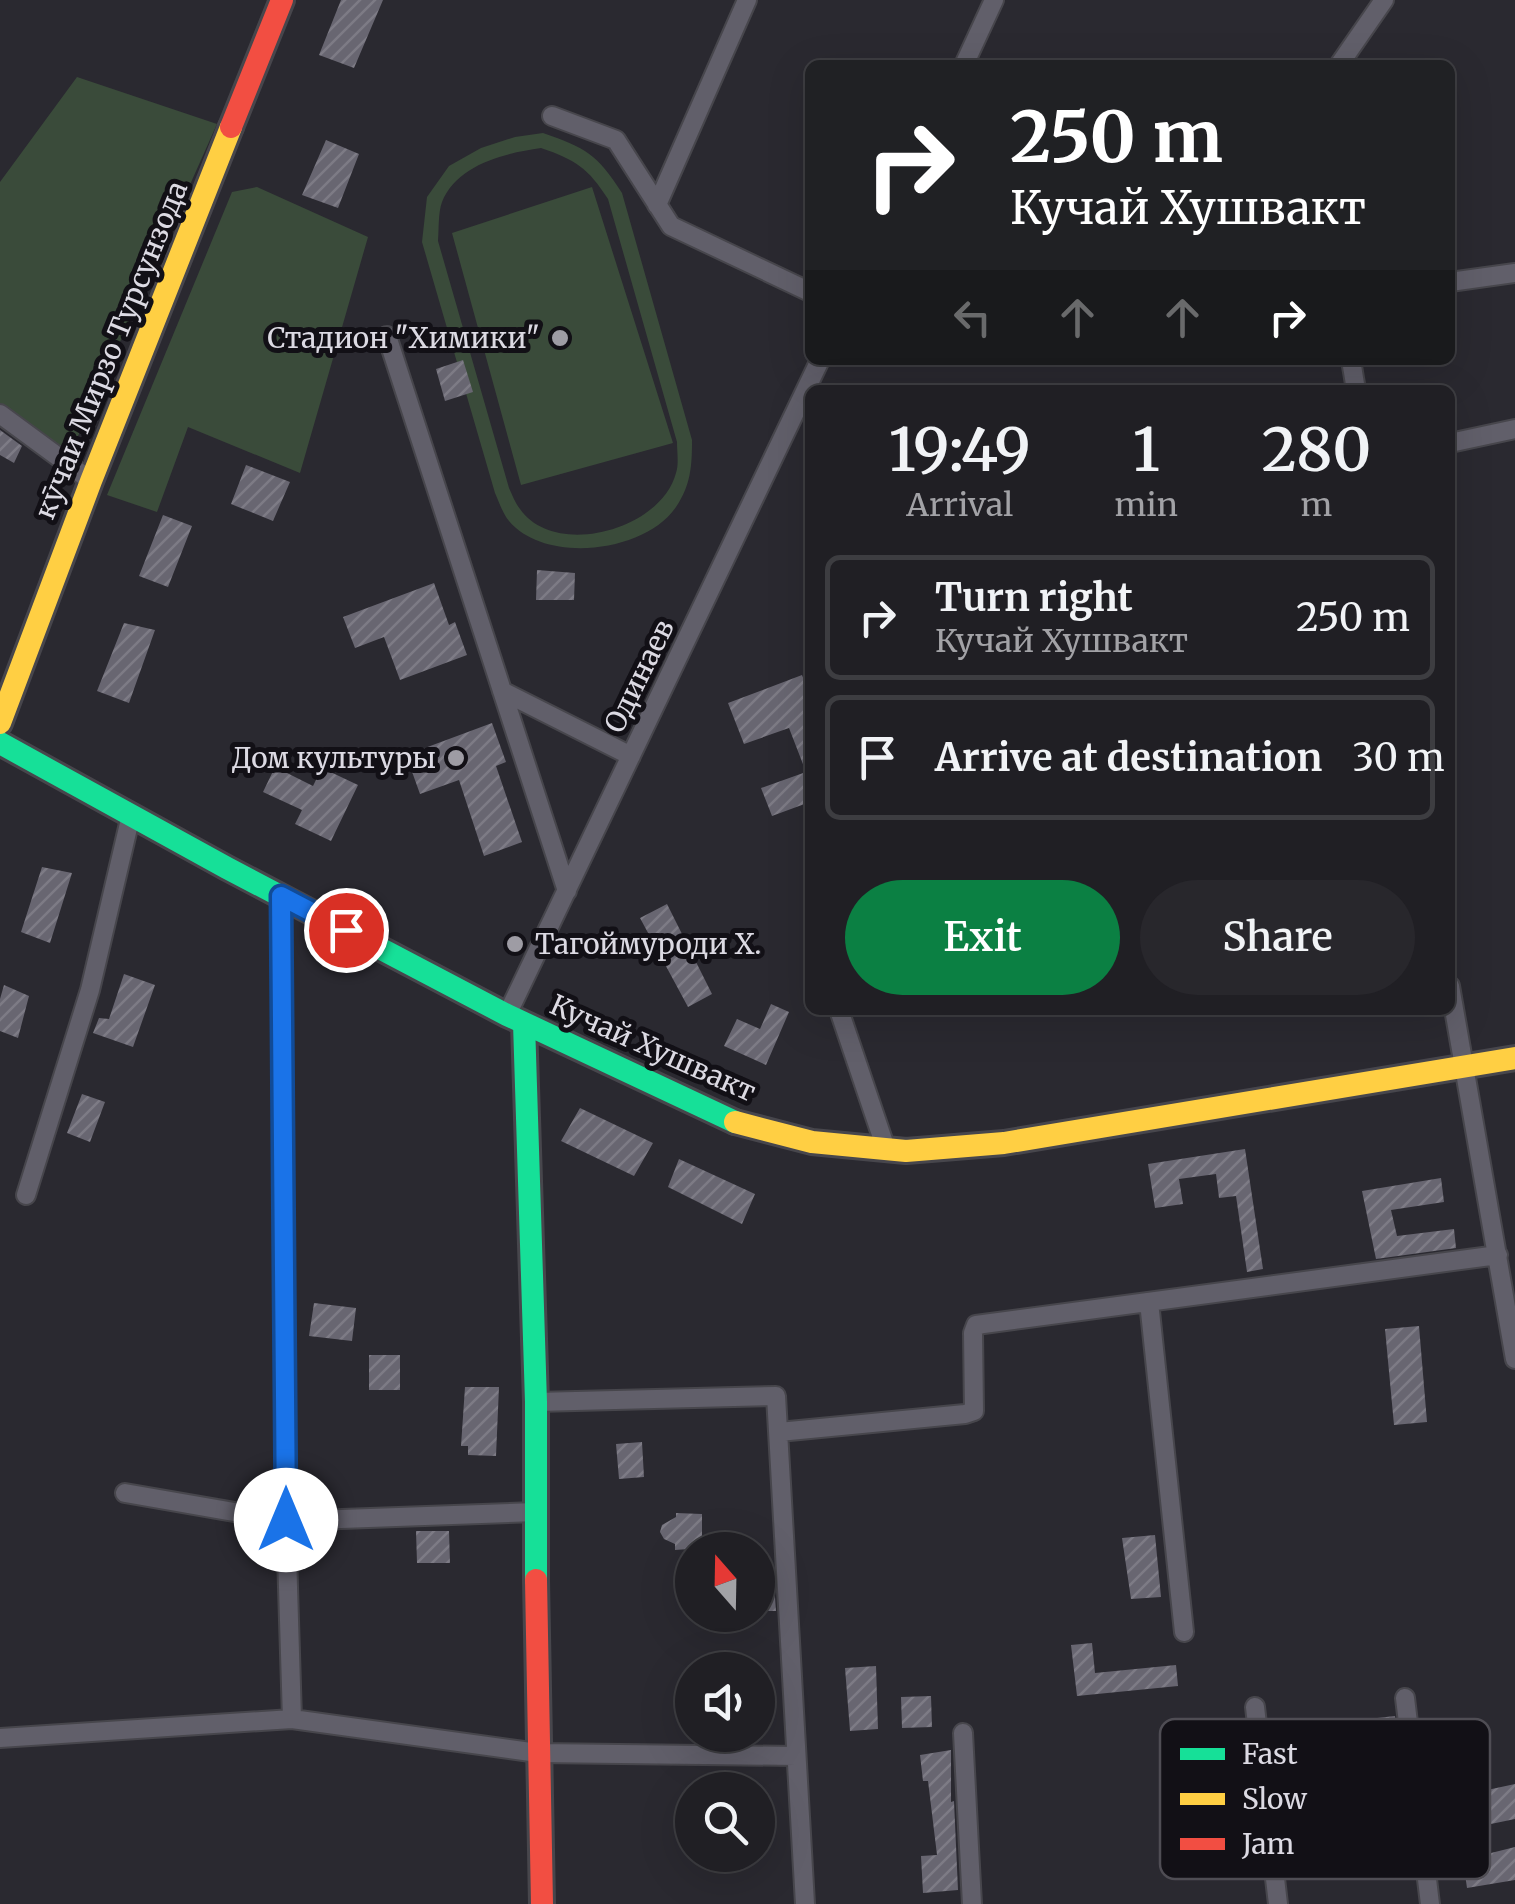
<!DOCTYPE html>
<meta charset="utf-8">
<style>
:root{--surface:#201f24;--page:#28272c;--text:#f1f3f6;--muted:#a2a2a6;--line:#3d3d41;--accent:#0b8043}
body{margin:0;font-family:Merriweather,serif;background:var(--page);color:var(--text);height:100vh;display:flex;flex-direction:column;font-size:38px;white-space:nowrap}
*{box-sizing:border-box;margin:0}
p{font-size:32px;color:var(--muted)}
.icon{flex:none;width:55px;height:55px;fill:none;stroke:currentColor;stroke-width:2;stroke-linecap:round;stroke-linejoin:round}
.map{position:relative;flex:1;overflow:hidden}
.side{position:absolute;left:805px;top:385px;width:650px;height:630px;display:flex;flex-direction:column;background:var(--surface);border-radius:15px;box-shadow:0 10px 40px #0002,0 0 0 2px var(--line)}
.side>*{flex:none}
.guide{position:absolute;left:805px;top:60px;width:650px;height:305px;border-radius:15px;box-shadow:0 10px 40px #0002,0 0 0 2px var(--line);background:#202124;color:#fff;overflow:hidden}
.needle{width:65px;rotate:340deg}
.buttons{position:absolute;left:675px;top:1532px;display:grid;gap:20px}
.buttons a{display:grid;place-items:center;width:100px;height:100px;border-radius:50%;background:var(--surface);box-shadow:0 10px 40px #0002,0 0 0 2px var(--line);font-size:50px}
.pin{position:absolute;display:grid;place-items:center;width:85px;height:85px;color:#fff;margin:-42px;border:5px solid #fff;border-radius:50%;box-shadow:0 2px 10px #0007}
.me{position:absolute;width:110px;margin:-55px;rotate:0deg;stroke-linejoin:round;filter:drop-shadow(0 0 8px #0008)}
.turn{display:flex;align-items:center;gap:35px;height:210px;padding:0 40px;font-size:45px}
.turn .icon{width:130px;height:130px;stroke-width:2.5}
.turn b{display:block;font-size:70px;line-height:85px}
.lanes{display:flex;align-items:center;height:95px;padding:0 40px;background:#0003;justify-content:center;gap:50px;direction:ltr}
.lanes .off{opacity:.35}
.eta{display:flex;justify-content:space-evenly;align-items:center;height:170px;text-align:center}
.eta b{font-size:60px;font-weight:600;line-height:70px}
.action{display:flex;gap:20px;margin-top:auto;padding:20px 40px}
.action a{flex:1;height:115px;border-radius:60px;background:var(--accent);color:#fff;font-size:40px;font-weight:600;line-height:115px;text-align:center}
.action a+a{background:var(--page);color:var(--text)}
ul{padding:0;list-style:none}
li{display:flex;align-items:center;gap:30px;height:125px;margin:0 20px 15px;padding:0 20px;border:5px solid var(--line);border-radius:15px}
li div{flex:1}
li b{display:block;font-size:38px}
li em{font-style:normal}
.map>svg:first-child{display:block}
.park{fill:#3a4b3a;fill-rule:evenodd}
.building{fill:url(#building-hatch)}
.lines{fill:none;stroke-linecap:round;stroke-linejoin:round}
.street-casing{stroke:#47464c;stroke-width:22}
.fast-casing{stroke:#47464c;stroke-width:28}
.slow-casing{stroke:#47464c;stroke-width:28}
.jam-casing{stroke:#47464c;stroke-width:28}
.street{stroke:#615f6a;stroke-width:18}
.fast{stroke:#16e098;stroke-width:22}
.slow{stroke:#ffcf43;stroke-width:22}
.jam{stroke:#f24e42;stroke-width:22}
.route-casing{stroke:#114b97;stroke-width:25}
.route{stroke:#1a73e8;stroke-width:18}
.poi-dot{fill:#9e9ca4;stroke:#121016;stroke-width:4}
.labels{text-anchor:middle;dominant-baseline:central;stroke-width:10;stroke-linejoin:round;paint-order:stroke}
.poi-label{font-size:28px;fill:#dcdae3;stroke:#121016;text-anchor:end}
.street-label{font-size:28px;fill:#dcdae3;stroke:#121016}
.key{fill:#121016;stroke:#4f4d54;stroke-width:2.5}
.key-label{font-size:28px;fill:#dcdae3}
</style>
<div class="map">
<svg width="1515" height="1904" viewBox="0 0 1515 1904">
<defs>
<pattern id="building-hatch" width="6" height="6" patternUnits="userSpaceOnUse" patternTransform="scale(2.5)"><rect width="6" height="6" fill="#686671"/><path d="M-1 1l2-2M0 6l6-6M5 7l2-2" fill="none" stroke="#7d7b85"/></pattern>
</defs>
<rect width="100%" height="100%" fill="#2a2930"/>
<path class="park" d="M77,77L217,124L70,454L0,403V182Z
M543,133C586,148 597,154 622,193L692,440C692,465 691,485 676,507C646,552 546,565 509,521C503,514 499,502 495,493L422,242L427,197L449,166L481,148L515,137ZM541,148C576,160 588,168 608,199L677,442C677,452 679,464 676,473C661,530 555,559 520,509C515,503 512,494 509,488L438,241C439,229 438,213 442,202C457,164 506,153 541,148Z
M257,187L368,237L300,473L188,427L157,512L107,495L232,192Z
M592,187L673,443L521,485L452,233Z"/>
<path class="building" d="M341,0H383L354,68L319,55Z
M326,140L359,154L338,208L302,195Z
M463,360L473,392L445,401L436,369Z
M0,430L22,446L14,463L0,455Z
M246,465L290,482L273,521L231,504Z
M163,515L192,526L168,587L139,576Z
M537,570L575,573L574,600H536Z
M434,583L449,625L455,622L467,655L400,680L384,637L355,648L343,617Z
M124,623L155,630L129,703L97,691Z
M802,675L810,696V802L772,816L761,788L806,772L789,728L744,744L728,703Z
M492,723L506,762L496,766L522,842L484,856L459,780L420,794L406,755Z
M275,767L313,786L322,768L358,785L331,841L295,824L302,810L263,792Z
M42,867L72,873L50,943L21,932Z
M667,904L712,994L688,1007L640,918Z
M124,974L155,985L133,1047L93,1033L99,1018L109,1019Z
M4,985L29,996L18,1038L0,1031V999Z
M771,1004L789,1012L766,1065L724,1046L737,1019L760,1029Z
M82,1094L105,1102L90,1142L67,1133Z
M580,1108L653,1143L634,1176L561,1141Z
M1245,1149L1263,1269L1247,1272L1236,1196L1219,1198L1216,1174L1179,1179L1183,1204L1155,1208L1148,1164Z
M679,1159L755,1194L742,1224L668,1187Z
M1441,1178L1444,1202L1391,1210L1397,1236L1454,1229L1456,1248L1376,1259L1362,1191Z
M314,1303L356,1308L352,1341L309,1336Z
M1419,1326L1427,1422L1394,1425L1385,1329Z
M369,1355H400V1390H369Z
M465,1387H499L496,1456L468,1455V1446H461Z
M642,1442L644,1477L619,1479L616,1444Z
M676,1513L702,1514V1548L675,1550V1544L664,1539L660,1532L662,1525L676,1517Z
M416,1531H449L450,1563H417Z
M1155,1535L1161,1597L1131,1599L1122,1538Z
M758,1569H773L776,1611H758Z
M1092,1643L1095,1673L1176,1665L1178,1686L1077,1696L1071,1645Z
M876,1666L878,1729L850,1731L845,1668Z
M931,1696L932,1727L902,1728L901,1697Z
M1395,1716L1409,1832L1284,1846L1270,1730Z
M951,1750V1802L954,1801L958,1890L923,1893L921,1856L937,1855L928,1781H923L920,1755Z
M1515,1784V1819L1457,1831L1450,1798Z
M1515,1847V1880L1467,1888L1463,1860Z"/>
<g class="lines">
<defs>
<path id="street" d="M964,65L994,0
M1339,65L1384,0
M552,116L616,140L671,226L810,292
M657,205L747,0
M1450,282L1515,273
M387,336L567,891
M1351,360L1356,390
M0,414L91,481
M1450,443L1515,429
M502,691L631,756
M281,896L286,1521L292,1719
M1450,986L1515,1359
M839,1010L886,1149
M507,1015L820,360
M26,1195L90,990L131,815
M1149,1302L1184,1632
M536,1402L776,1396L805,1904
M779,1432L965,1414L974,1411L973,1333L976,1325L1498,1255
M125,1493L286,1521L535,1512
M1405,1698L1430,1904
M1255,1707L1278,1904
M963,1733L972,1904
M0,1738L292,1719L538,1753L796,1756"/>
<path id="fast" d="M0,743L227,868L507,1015L735,1122
M524,1023L536,1402V1580"/>
<path id="slow" d="M0,723L91,481L231,127
M735,1122L812,1142L906,1151L1004,1143L1515,1058"/>
<path id="jam" d="M231,127L282,0
M536,1580L542,1904"/>
</defs>
<use href="#street" class="street-casing"/>
<use href="#fast" class="fast-casing"/>
<use href="#slow" class="slow-casing"/>
<use href="#jam" class="jam-casing"/>
<use href="#street" class="street"/>
<use href="#fast" class="fast"/>
<use href="#slow" class="slow"/>
<use href="#jam" class="jam"/>
</g>
<g class="lines">
<defs>
<path id="route" d="M286,1520L281,896L346,930"/>
</defs>
<use href="#route" class="route-casing"/>
<use href="#route" class="route"/>
</g>
<g class="poi-dot">
<circle cx="560" cy="338" r="10"/>
<circle cx="456" cy="758" r="10"/>
<circle cx="515" cy="944" r="10"/>
</g>
<g class="labels">
<g class="poi-label">
<text x="540" y="338">Стадион "Химики"</text>
<text x="436" y="758">Дом культуры</text>
<text x="535" y="944" text-anchor="start">Тагоймуроди Х.</text>
</g>
<g class="street-label">
<text transform="translate(111 350) rotate(-68)">кӯчаи Мирзо Турсунзода</text>
<text transform="translate(639 676) rotate(-64)">Одинаев</text>
<text transform="translate(653 1048) rotate(24)">Кучай Хушвакт</text>
</g>
</g>
<rect x="1160" y="1719" width="330" height="160" rx="15" class="key"/>
<rect x="1180" y="1748" width="45" height="12" fill="#16e098"/>
<rect x="1180" y="1793" width="45" height="12" fill="#ffcf43"/>
<rect x="1180" y="1838" width="45" height="12" fill="#f24e42"/>
<g class="key-label">
<text x="1242" y="1764">Fast</text>
<text x="1242" y="1809">Slow</text>
<text x="1242" y="1854">Jam</text>
</g>
</svg>
<div class="buttons">
<a><svg class="needle" viewBox="-14 -14 28 28"><path d="M0-13l5 13h-10z" fill="#e53935"/><path d="M0 13l5-13h-10z" fill="#a2a2a6"/></svg></a>
<a><svg class="icon" aria-label="sound" viewBox="0 0 24 24"><path d="M4 9h4l5-4v14l-5-4H4zM17 9q2 3 0 6"/></svg></a>
<a><svg class="icon" aria-label="search" viewBox="0 0 24 24"><circle cx="10" cy="10" r="6"/><path d="M15 15l6 6"/></svg></a>
</div>
<div class="pin" style="left:346px;top:930px;background:#d93025"><svg class="icon" aria-label="arrive" viewBox="0 0 24 24"><path d="M6 21V4h12l-3 4 3 4H6"/></svg></div>
<svg class="me" style="left:286px;top:1520px" viewBox="-20 -20 40 40"><circle r="19" fill="#fff"/><path d="M0-13L10 11 0 6-10 11z" fill="#1a73e8"/></svg>
<div class="guide">
<div class="turn"><svg class="icon" aria-label="right" viewBox="0 0 24 24"><path d="M7 20v-9h11M14 6l5 5-5 5"/></svg><div><b>250 m</b>Кучай Хушвакт</div></div>
<div class="lanes"><svg class="icon off" aria-label="left" viewBox="0 0 24 24"><path d="M17 20v-9H6M10 6l-5 5 5 5"/></svg><svg class="icon off" aria-label="ahead" viewBox="0 0 24 24"><path d="M12 20V5M6 11l6-6 6 6"/></svg><svg class="icon off" aria-label="ahead" viewBox="0 0 24 24"><path d="M12 20V5M6 11l6-6 6 6"/></svg><svg class="icon" aria-label="right" viewBox="0 0 24 24"><path d="M7 20v-9h11M14 6l5 5-5 5"/></svg></div>
</div>
<section class="side">
<div class="eta">
<div><b>19:49</b><p>Arrival</p></div>
<div><b>1</b><p>min</p></div>
<div><b>280</b><p>m</p></div>
</div>
<ul>
<li><svg class="icon" aria-label="right" viewBox="0 0 24 24"><path d="M7 20v-9h11M14 6l5 5-5 5"/></svg><div><b>Turn right</b><p>Кучай Хушвакт</p></div><em>250 m</em></li>
<li><svg class="icon" aria-label="arrive" viewBox="0 0 24 24"><path d="M6 21V4h12l-3 4 3 4H6"/></svg><div><b>Arrive at destination</b></div><em>30 m</em></li>
</ul>
<div class="action"><a>Exit</a><a>Share</a></div>
</section>
</div>
